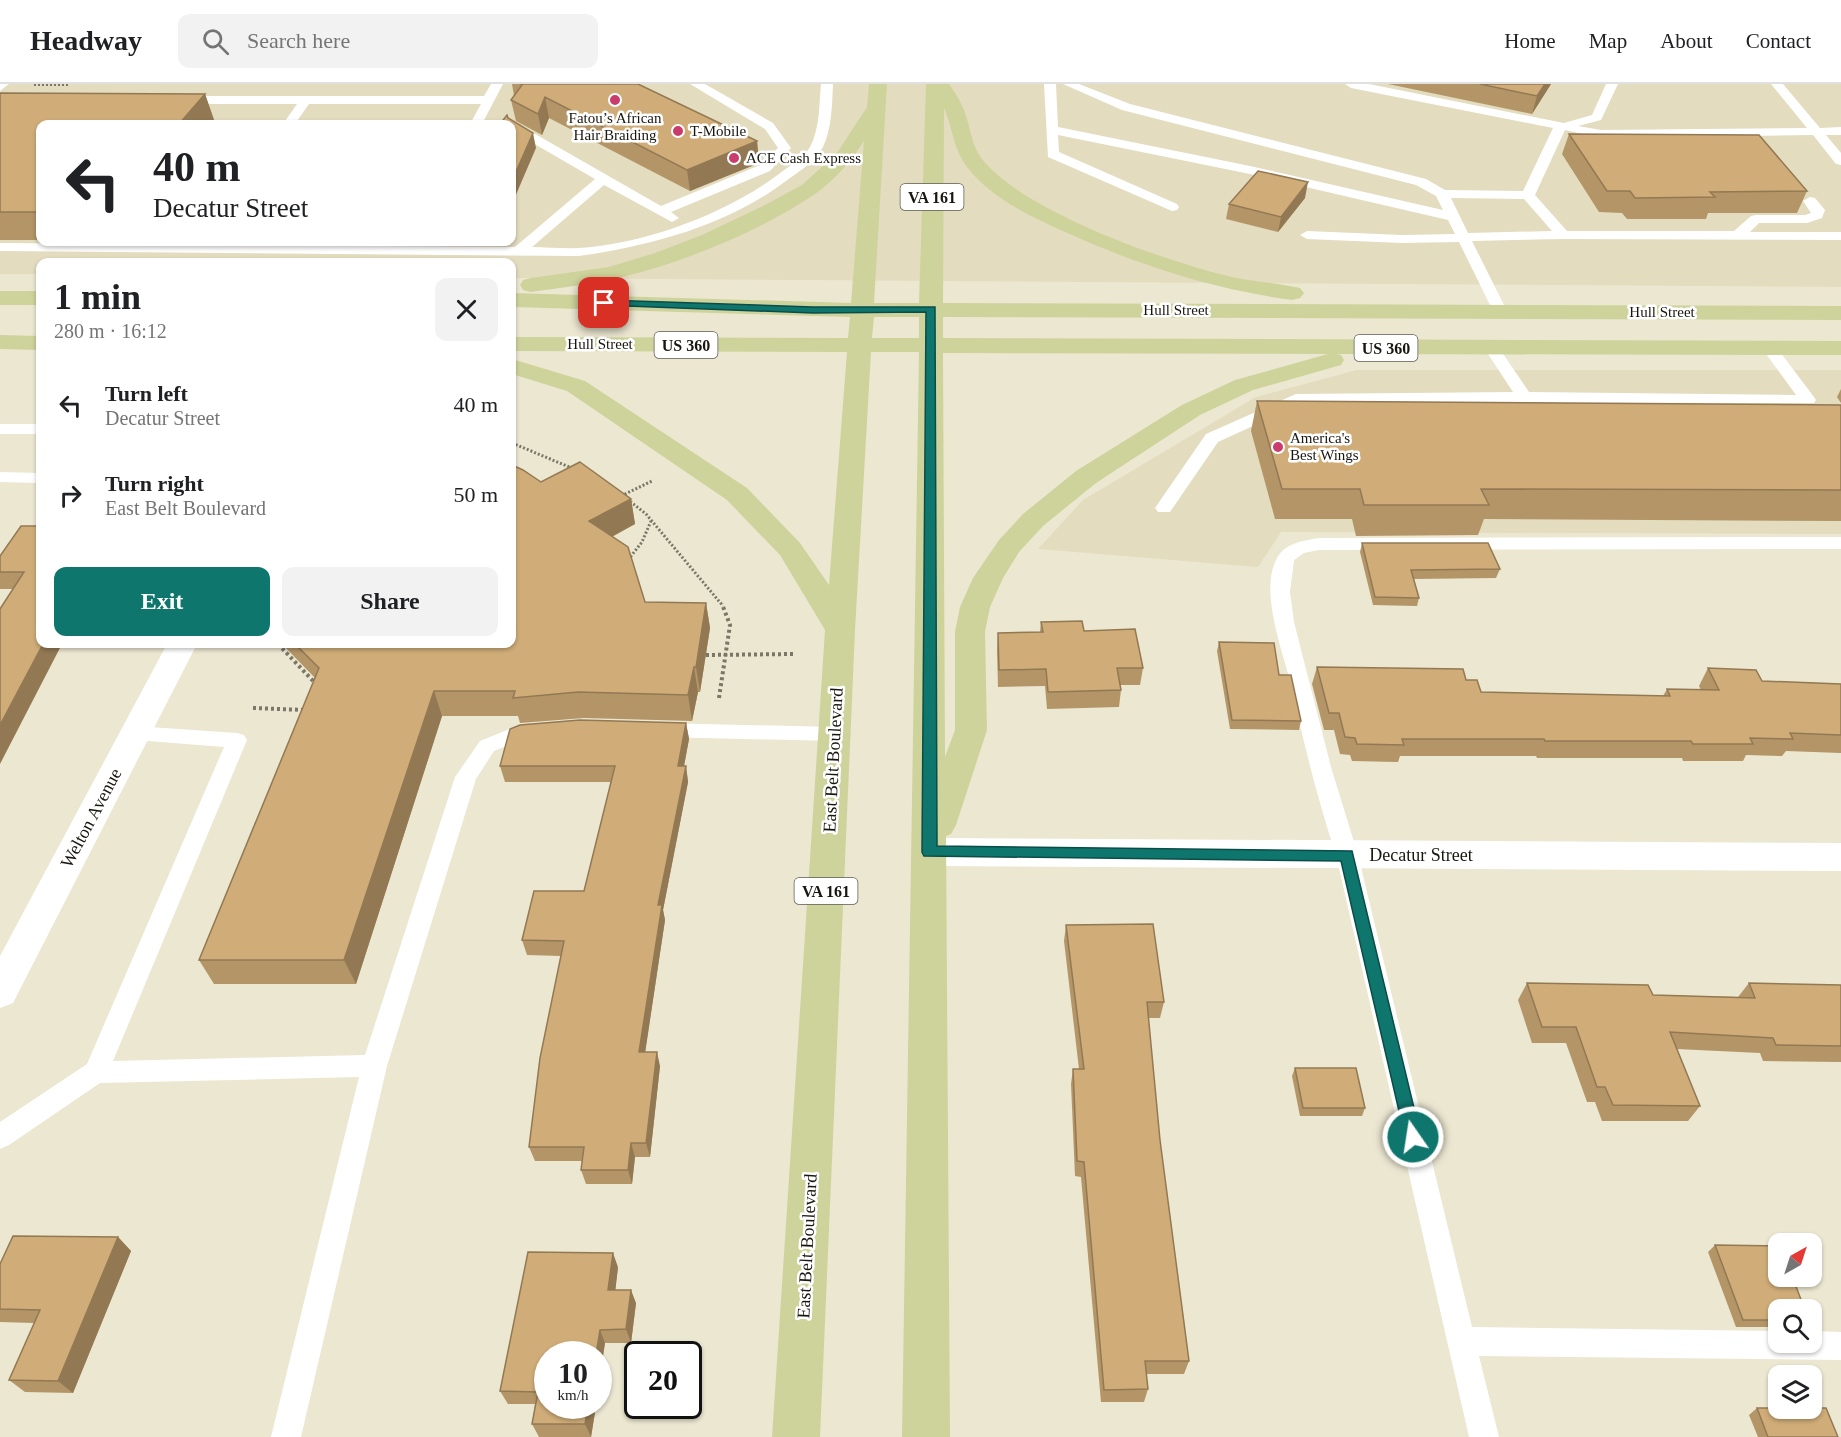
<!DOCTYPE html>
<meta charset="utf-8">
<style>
:root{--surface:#fff;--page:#f2f2f2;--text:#202124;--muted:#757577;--line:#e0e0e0;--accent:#0f766e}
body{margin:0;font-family:Georgia,serif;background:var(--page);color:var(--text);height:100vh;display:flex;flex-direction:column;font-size:22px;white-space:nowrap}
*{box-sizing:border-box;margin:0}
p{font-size:20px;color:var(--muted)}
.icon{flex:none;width:33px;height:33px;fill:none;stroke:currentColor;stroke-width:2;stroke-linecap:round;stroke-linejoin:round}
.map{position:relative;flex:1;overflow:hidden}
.panel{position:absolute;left:36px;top:174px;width:480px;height:390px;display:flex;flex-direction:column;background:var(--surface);border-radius:12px;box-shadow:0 2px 4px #0004}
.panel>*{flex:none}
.hud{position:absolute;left:36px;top:36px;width:480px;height:126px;border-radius:12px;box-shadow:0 2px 4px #0004;background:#fff;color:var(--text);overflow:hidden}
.needle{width:39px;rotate:39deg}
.controls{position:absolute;left:1768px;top:1149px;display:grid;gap:12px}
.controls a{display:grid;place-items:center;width:54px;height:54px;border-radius:12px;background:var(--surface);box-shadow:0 2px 4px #0004;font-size:30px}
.speed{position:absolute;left:534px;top:1257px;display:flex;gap:12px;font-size:30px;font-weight:700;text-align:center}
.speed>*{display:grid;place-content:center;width:78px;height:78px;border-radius:50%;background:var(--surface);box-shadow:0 2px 4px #0004;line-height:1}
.speed small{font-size:15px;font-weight:400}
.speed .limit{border:3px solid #111;border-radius:9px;background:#fff;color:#111}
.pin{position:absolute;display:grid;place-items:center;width:51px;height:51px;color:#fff;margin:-26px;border-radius:12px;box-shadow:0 3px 9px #0006}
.me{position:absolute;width:66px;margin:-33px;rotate:347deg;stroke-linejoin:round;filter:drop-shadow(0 0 4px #0008)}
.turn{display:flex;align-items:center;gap:21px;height:126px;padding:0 18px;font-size:27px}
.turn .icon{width:78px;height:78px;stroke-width:2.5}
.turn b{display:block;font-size:42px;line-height:51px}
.round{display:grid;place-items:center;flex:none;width:63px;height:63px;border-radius:12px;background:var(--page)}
.head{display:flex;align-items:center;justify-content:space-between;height:102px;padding:0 18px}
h1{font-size:36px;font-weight:700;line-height:45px}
.primary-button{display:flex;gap:12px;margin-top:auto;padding:12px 18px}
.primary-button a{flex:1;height:69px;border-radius:12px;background:var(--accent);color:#fff;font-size:24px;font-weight:700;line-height:69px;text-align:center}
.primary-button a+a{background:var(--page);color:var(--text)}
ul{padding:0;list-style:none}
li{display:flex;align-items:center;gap:18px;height:90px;padding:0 18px}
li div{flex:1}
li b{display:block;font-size:22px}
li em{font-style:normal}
header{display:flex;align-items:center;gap:36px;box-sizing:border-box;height:84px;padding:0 30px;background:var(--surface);border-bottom:2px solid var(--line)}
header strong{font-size:28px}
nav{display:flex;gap:33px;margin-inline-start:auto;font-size:21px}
.search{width:420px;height:54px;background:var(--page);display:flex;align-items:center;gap:15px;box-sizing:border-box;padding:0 21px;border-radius:12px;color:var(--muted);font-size:22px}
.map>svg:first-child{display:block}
.built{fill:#e3dcbf;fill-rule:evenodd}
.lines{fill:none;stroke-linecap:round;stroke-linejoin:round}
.path-far2{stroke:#7a7769;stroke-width:2;stroke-dasharray:2 2;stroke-linecap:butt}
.path-far1{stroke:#7a7769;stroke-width:3;stroke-dasharray:2 2;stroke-linecap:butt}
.path{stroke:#7a7769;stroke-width:4;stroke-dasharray:3 3;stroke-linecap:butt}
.service{fill:#fff;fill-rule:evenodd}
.minor{fill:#fff;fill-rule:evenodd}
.primary{fill:#ced39b;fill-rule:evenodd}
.wall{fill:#b39567}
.shaded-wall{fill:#927954}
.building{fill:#d0ad78;stroke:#927954;stroke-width:1.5}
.route{fill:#0f766e;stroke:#0a4d48;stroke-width:1.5}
.poi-dot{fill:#c93c6b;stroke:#fff;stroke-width:2}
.labels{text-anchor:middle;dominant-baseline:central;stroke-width:5;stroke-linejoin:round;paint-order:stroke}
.far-poi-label{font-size:15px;fill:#18160e;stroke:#fff;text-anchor:start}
.far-street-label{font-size:15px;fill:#18160e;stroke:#fff}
.shield{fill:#fff;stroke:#5d5c56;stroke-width:1.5}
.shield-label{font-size:16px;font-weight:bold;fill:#18160e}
.street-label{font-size:18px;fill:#18160e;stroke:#fff}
</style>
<header>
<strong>Headway</strong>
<div class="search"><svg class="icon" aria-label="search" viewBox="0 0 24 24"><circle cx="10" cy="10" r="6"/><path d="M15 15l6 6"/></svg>Search here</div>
<nav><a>Home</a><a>Map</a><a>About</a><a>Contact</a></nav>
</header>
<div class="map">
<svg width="1841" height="1353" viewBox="0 0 1841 1353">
<rect width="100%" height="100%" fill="#ece7d1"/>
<path class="built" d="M0,0H1841V203L512,194V178H40V190H0ZM40,40H512V158H40Z
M1357,286H1841V450L1281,448L1258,483L1038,465L1083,416L1256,313Z"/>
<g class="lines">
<path class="path-far2" d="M34,1H69"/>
<path class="path-far1" d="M512,359L574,385
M621,412L652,397
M627,415L646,430L723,522
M628,476L642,458L651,437"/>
<path class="path" d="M278,560L316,600
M706,571L795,570
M719,614L730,541L722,520
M253,624L305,626"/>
<path class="service" d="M0,0H9L0,7Z
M491,0H503L482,40H470L481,20H309L295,40H283L297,20H180L174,16L180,12H484Z
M690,0H705L773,39L791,64L770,87L671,128L679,134L672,138L604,101L532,163C547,163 563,165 578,164C645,160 725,130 779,90C789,82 803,75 810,63C820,44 819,21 821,0H833C832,21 832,44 823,63C815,77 803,85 790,94C729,141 654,161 579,172L0,167V159L515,163L595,95L512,47V40L508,39H516L661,122L760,81L778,64L765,45Z
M1044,0H1056L1058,43L1250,82L1443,126L1436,112L1416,101L1122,26L1063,0H1079L1130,20L1426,95L1445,106L1523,107L1553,44L1351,4L1345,0H1369L1564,39L1592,31L1606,0H1618L1601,36L1578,42L1601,46L1807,44L1771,0H1783L1820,44L1841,43V51H1826L1841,69V81L1836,80L1813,51L1601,54L1565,46L1535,111L1567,147H1734L1751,132L1756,131H1805L1811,129L1803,117L1810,113L1815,114L1825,126L1822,134L1807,139H1759L1750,148H1841V156L1563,155L1472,157L1507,227L1500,231L1493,227L1459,158L1402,159L1307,155L1300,151L1307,147L1402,151L1455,150L1448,136L1250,90L1058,51L1059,68L1177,120L1179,123L1177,126L1172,127L1048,73ZM1451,114L1524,115L1552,147L1468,149Z
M1769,258L1774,260L1814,313L1816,316L1814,319L1305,318L1218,358L1170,428H1158L1155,424L1206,350L1296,310L1513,308L1484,264L1492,259L1497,261L1529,308L1796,311L1761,263Z
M0,340H40V350H0Z
M0,388L40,389V399L0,398Z
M1841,453V465L1319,466L1304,469L1294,476L1290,508L1294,538L1331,683L1358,771L1472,1243L1779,1247V1258H1812V1247L1841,1248V1276L1479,1272L1499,1353H1469L1336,771C1317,714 1303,656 1290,597C1282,565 1260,508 1276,476C1284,459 1302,457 1319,454Z
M660,639L835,643L842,645L845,650L842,655L835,657L660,653L653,651L650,646L653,641Z
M533,640L540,642L543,647L540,652L524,655L494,667L476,695L387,982L301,1353H271L359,993L100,999L9,1061L0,1065V1038L87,980L224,663L135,656L128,654L125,649L128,644L135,642L237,649L244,651L247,656L113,977L365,971L455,693L480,657L514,643Z"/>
<path class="minor" d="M167,560H197L13,919L0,924V872Z
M930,754L1841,759V787L930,782L918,778L913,768L918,758Z"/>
<path class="primary" d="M869,0H887L874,219H919L926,0H949C956,10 963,21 966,32C971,47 972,62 982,75C1024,128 1167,178 1232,193C1255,198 1278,199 1300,204L1304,209L1300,214L1292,216C1212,205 1138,181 1065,148C1030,132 992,115 967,83C953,64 953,45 944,24L943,219L1841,222V236L943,233V254L1841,257V271L1336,270L1341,271L1344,276L1341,281L1253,306L1200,331L1096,399L1043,442L1019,468L1003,494L990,523L985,548L987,646L956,741L951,750L946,752L950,1353H902L919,268H871L855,546L820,1353H772L825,546L780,471L727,416L567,307L512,290V275L585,297L747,404L800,459L829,501L847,268L512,267V253L848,254L850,233L512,223V209L851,219L864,57C851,77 834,97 815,110C759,148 678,181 613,195C586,201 558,204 531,208L523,206L520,201L523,196L531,194L609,183L655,169L702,151L765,121L802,101L837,69L867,23ZM874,233H919V254H872ZM943,269L1328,270L1235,296L1182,321L1076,387L1023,430L999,456L973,494L960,523L955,548V646L945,673Z
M0,207H40V221H0Z
M0,251L40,252V266L0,265Z"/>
</g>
<path class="wall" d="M512,0H638L757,57L759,79L690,107L549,34L542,51L516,37L511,16L514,12Z
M1388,0H1551L1532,30Z
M0,9L205,10L214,36L40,40V156H0Z
M1569,50L1807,107L1797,129H1708L1706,135H1627L1622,129L1599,128L1562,70Z
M1305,114L1278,148L1226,135L1229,120Z
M432,158H495L494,161L433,160Z
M1841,305V319L1837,313Z
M1257,317L1841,321V437L1484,435L1478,451L1356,452L1352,435H1275L1251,347Z
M541,398L631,415L635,440L612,453L645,518L706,519L710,544L700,608H698L692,637L584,634L520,639L518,632H442L356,900H214L199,876L315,594L282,560H512Z
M40,442V560L13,505H0V472Z
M1362,459L1500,485L1496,494L1414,495L1419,514L1417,522L1373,521L1360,468Z
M1041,538L1084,547L1143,584L1140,601H1120L1121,606L1119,623L1047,625L1045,602L998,603L997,566L998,549L1040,548Z
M1219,558L1279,591L1301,637L1299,646L1230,645L1217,567Z
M1317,583L1466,596L1481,608L1663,612L1667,605L1701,606L1699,602L1708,584L1762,597L1841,600V669L1786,667L1782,672L1746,671L1743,677H1683L1682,674H1537L1536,672H1400L1398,678L1352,677L1350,671L1340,670L1334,646H1324L1312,600Z
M686,639L689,655L684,682H686L688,698L663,826L665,836L645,968L660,982L650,1073H635L632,1100H586L581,1086L582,1077H535L529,1063L561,872L527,871L522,856L584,807L611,698H505L500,682Z
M1066,841L1164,918L1160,934H1148L1160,1056L1189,1277L1184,1290H1146L1148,1305L1144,1318H1101L1081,1093L1075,1092L1071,1000L1073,985H1079L1064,857Z
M1527,899L1653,911L1738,913L1749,899L1841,901V978L1763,977L1760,969L1677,965L1700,1022L1688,1037H1602L1595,1018H1587L1566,959H1532L1518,916Z
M1295,984L1365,1024L1362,1032H1300L1292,992Z
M118,1153L131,1167L73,1309L25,1308L9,1296L34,1239L0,1238V1180Z
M1715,1161L1779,1226V1243H1736L1708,1168Z
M618,1183L615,1206L636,1219L631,1259H605L598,1304V1270L548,1322H596L591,1353H539L532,1340L535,1320H508L500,1307Z
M1757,1324L1838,1353H1758L1749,1331Z"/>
<path class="shaded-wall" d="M1545,0H1551L1532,30L1537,12Z
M205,10L214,36L211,40H179Z
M545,13L549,34L542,51L538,30Z
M533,49L536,64L512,120V97Z
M757,57L759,79L690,107L687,86Z
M1308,98L1305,114L1278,148L1281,133Z
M631,415L635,440L594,462L589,437Z
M706,519L710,544L700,608L696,583Z
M43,560H62L0,680V641Z
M694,583L698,608L692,637L688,611Z
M434,607L442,632L356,900L344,876Z
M686,639L689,655L681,698L678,682Z
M686,682L688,698L663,826L665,836L643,983L639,968L658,821Z
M657,968L660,982L650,1073L646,1059Z
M631,1059L635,1073L632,1100L628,1086Z
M118,1153L131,1167L73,1309L58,1297Z
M613,1169L618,1183L614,1219L608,1206Z
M631,1206L636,1219L631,1259L626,1245Z
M600,1246L605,1259L598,1304V1270H596Z
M588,1322H596L591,1353L585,1340Z"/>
<path class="building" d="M520,0H638L757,57L687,86L545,13L538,30L511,16L522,1Z
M1480,0H1545L1537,12Z
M0,9L205,10L179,40H40V128H0Z
M507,31L508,34L533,49L512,97V40H500Z
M1569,50L1759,51L1807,107L1710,108L1715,113L1635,114L1630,107H1607Z
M1258,87L1308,98L1281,133L1229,120Z
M1257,317L1841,321V406L1481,405L1489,421H1364L1360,405H1282Z
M580,378L631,415L589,437L628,463L645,518L706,519L696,583H694L688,611L578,608L513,614L515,607H434L344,876H199L319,584L295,560H512V381L523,386L541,398Z
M21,442H40V560H43L0,641V525L24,488H0V472Z
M1362,459H1488L1500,485L1411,486L1419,514L1375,513Z
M1082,537L1084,547L1135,545L1143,584H1117L1121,606L1048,608L1046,585L999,586L998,549L1043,548L1041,538Z
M1219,558L1274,559L1279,591H1291L1301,637L1232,636Z
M1317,583L1463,585L1466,596H1477L1481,608L1670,612L1667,605L1719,606L1708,584L1756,586L1762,597L1841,600V651L1790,649L1793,655L1750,654L1753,660H1693L1691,657H1545L1544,655H1402L1404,661L1357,660L1355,654L1345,653L1339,629H1329Z
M580,636L686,639L678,682H686L658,821H662L639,968H657L646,1059H631L628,1086H581L584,1063H529L540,974L564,857L522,856L534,807H584L615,682H500L510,645L520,641Z
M1153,840L1164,918H1147L1160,1056L1189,1277H1145L1148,1305L1104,1306L1084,1078L1077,1077L1073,985H1084L1066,841Z
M1527,899L1648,901L1653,911L1755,914L1749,899L1841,901V962L1776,961L1773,954L1670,948L1700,1022L1613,1021L1605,1003H1597L1576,943H1542Z
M1295,984H1356L1365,1024H1303Z
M13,1152L118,1153L58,1297L9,1296L40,1226L0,1225V1180Z
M1715,1161L1779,1162V1192H1792L1805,1226H1779V1236H1743Z
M528,1168L613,1169L608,1206H631L626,1245L600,1246L596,1270H548V1322H588L585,1340H532L538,1308L500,1307Z
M1757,1324H1826L1838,1353H1768Z"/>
<path class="route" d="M604,216L813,223H935L937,762L1352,767L1421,1053L1419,1058L1413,1061L1407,1058L1405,1053L1341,777L924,772L922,768L926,228L813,229L601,221V217Z"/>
<g class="poi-dot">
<circle cx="615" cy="16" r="6"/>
<circle cx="678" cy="47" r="6"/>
<circle cx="734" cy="74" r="6"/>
<circle cx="1278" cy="363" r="6"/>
</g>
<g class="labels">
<g class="far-poi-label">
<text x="615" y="34" text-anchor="middle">Fatou’s African<tspan x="615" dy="17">Hair Braiding</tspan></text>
<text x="690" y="47">T-Mobile</text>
<text x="746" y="74">ACE Cash Express</text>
<text x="1290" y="354">America's<tspan x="1290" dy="17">Best Wings</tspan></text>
</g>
<g class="far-street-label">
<text x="1176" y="226">Hull Street</text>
<text x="1662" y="228">Hull Street</text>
<text x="600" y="260">Hull Street</text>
</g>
<g class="shield">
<rect x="900.5" y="100" width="63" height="26" rx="4.5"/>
<rect x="654.5" y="248" width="63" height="26" rx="4.5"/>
<rect x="1354.5" y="251" width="63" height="26" rx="4.5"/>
<rect x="794.5" y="794" width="63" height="26" rx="4.5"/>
</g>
<g class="shield-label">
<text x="932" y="113">VA 161</text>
<text x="686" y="261">US 360</text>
<text x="1386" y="264">US 360</text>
<text x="826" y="807">VA 161</text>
</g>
<g class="street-label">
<text transform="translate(833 676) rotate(-87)">East Belt Boulevard</text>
<text transform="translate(91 734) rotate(-62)">Welton Avenue</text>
<text x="1421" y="771">Decatur Street</text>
<text transform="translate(807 1162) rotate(-87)">East Belt Boulevard</text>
</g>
</g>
</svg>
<div class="controls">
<a><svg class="needle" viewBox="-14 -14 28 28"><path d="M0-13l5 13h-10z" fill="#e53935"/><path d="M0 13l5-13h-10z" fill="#757577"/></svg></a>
<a><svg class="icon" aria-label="search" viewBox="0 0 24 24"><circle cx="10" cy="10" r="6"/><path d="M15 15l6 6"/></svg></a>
<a><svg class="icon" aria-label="layers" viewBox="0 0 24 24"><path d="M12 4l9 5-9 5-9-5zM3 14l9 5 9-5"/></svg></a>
</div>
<div class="speed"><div>10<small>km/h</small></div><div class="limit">20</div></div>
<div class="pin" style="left:604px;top:219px;background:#d93025"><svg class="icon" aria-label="arrive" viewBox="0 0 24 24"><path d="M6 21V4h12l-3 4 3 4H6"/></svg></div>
<svg class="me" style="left:1413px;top:1053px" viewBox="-20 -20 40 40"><circle r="17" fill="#0f766e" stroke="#fff" stroke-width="3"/><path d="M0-11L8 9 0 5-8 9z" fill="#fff"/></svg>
<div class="hud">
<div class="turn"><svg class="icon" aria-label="left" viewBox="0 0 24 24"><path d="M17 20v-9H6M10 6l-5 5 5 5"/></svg><div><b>40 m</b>Decatur Street</div></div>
</div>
<section class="panel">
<div class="head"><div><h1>1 min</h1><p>280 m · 16:12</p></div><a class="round"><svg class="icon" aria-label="close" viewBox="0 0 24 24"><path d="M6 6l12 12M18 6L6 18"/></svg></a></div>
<ul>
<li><svg class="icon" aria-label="left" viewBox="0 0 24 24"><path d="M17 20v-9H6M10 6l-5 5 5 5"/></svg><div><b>Turn left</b><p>Decatur Street</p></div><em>40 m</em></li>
<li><svg class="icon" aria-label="right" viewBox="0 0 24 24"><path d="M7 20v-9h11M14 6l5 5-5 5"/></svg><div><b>Turn right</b><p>East Belt Boulevard</p></div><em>50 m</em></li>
</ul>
<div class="primary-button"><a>Exit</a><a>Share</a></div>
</section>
</div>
